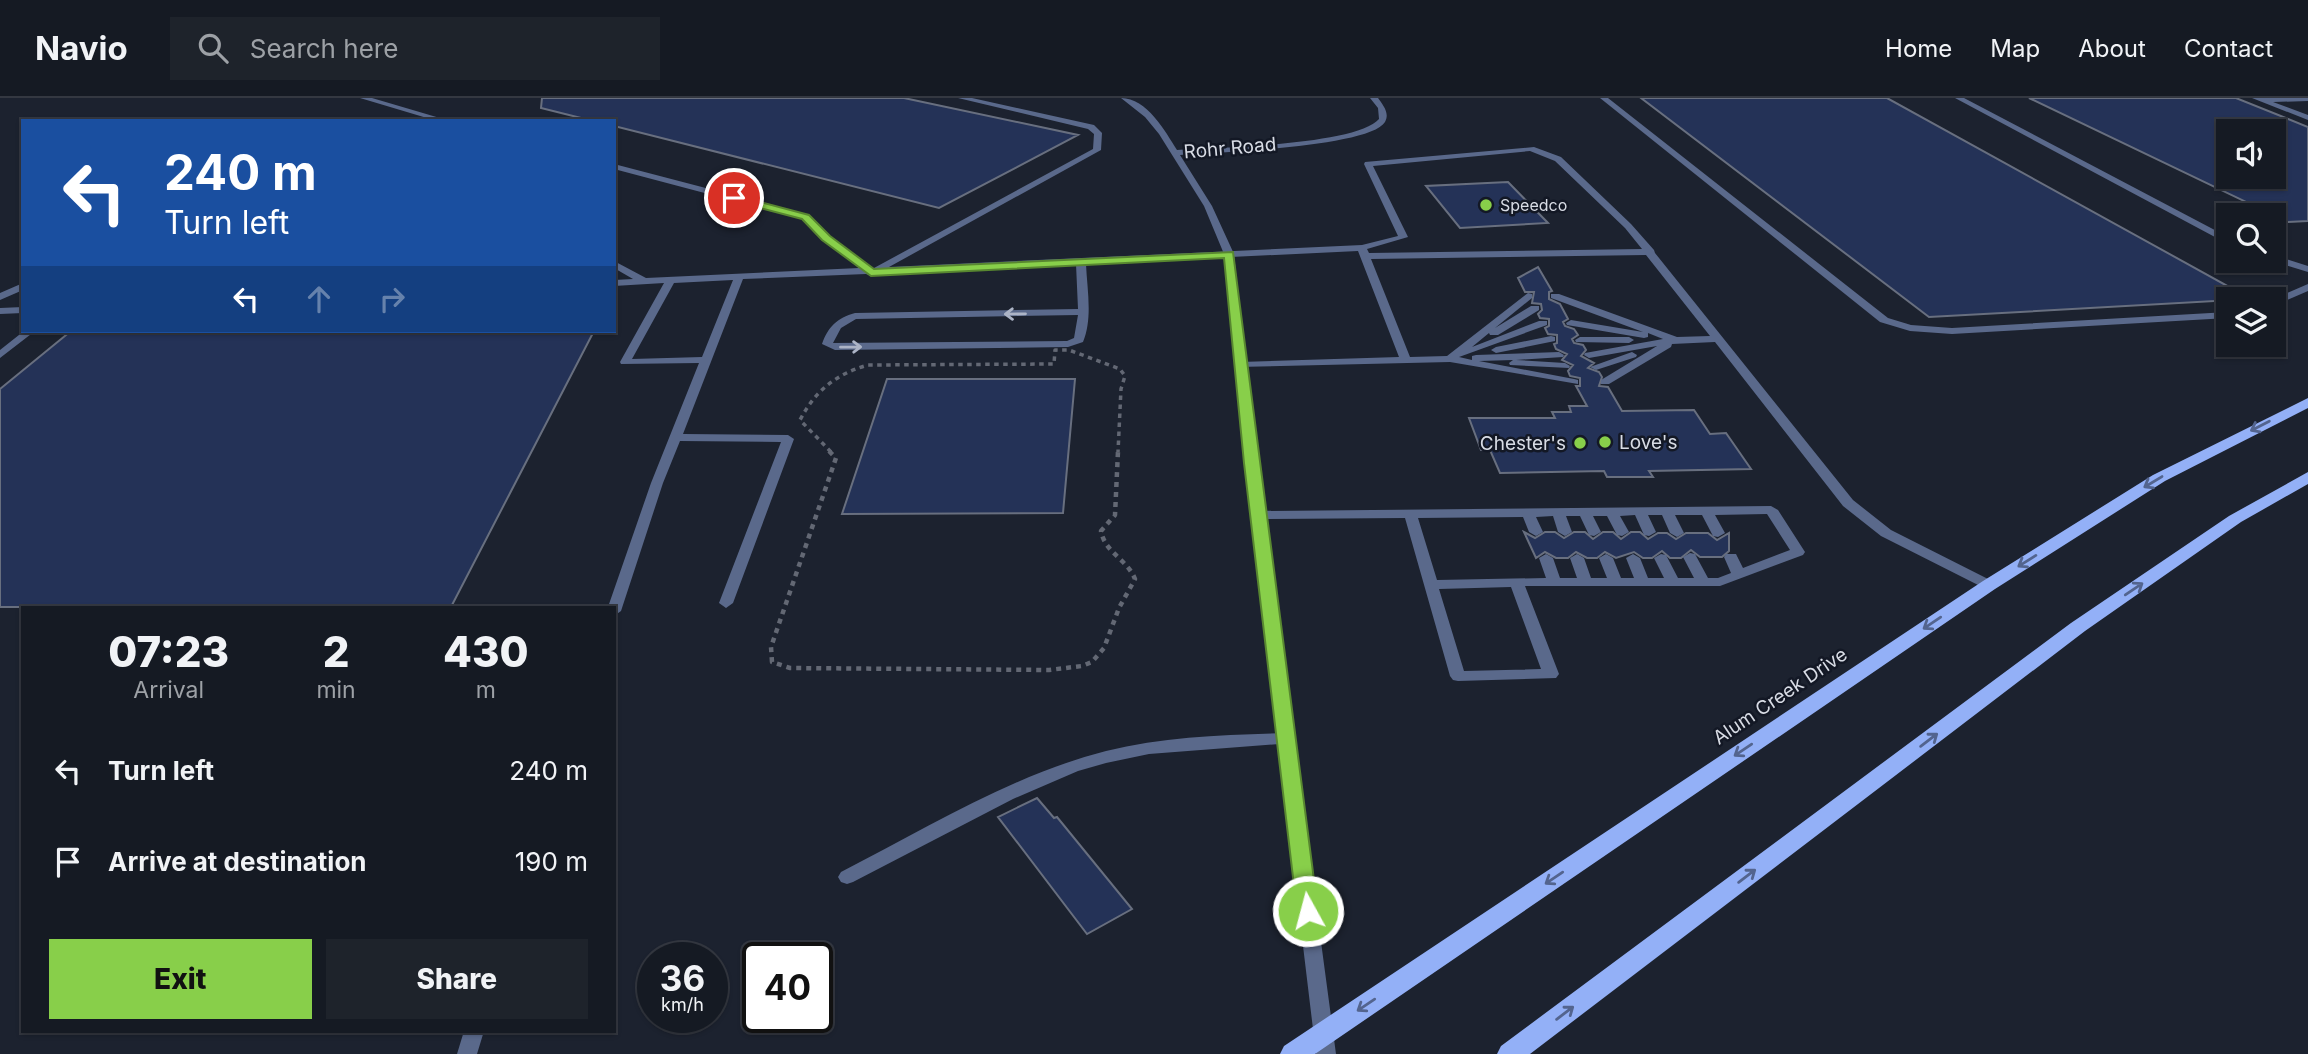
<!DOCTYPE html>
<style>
:root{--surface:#151a23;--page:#1e232b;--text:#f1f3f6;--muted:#9da1a6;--line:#343841;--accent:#88cf4a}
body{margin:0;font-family:Inter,sans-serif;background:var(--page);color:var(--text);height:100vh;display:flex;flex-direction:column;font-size:26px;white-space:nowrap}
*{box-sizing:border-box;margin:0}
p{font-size:23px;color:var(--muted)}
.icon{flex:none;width:38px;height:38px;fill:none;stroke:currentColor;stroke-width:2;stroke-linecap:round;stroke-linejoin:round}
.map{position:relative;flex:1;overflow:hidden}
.panel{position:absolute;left:21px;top:508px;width:595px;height:427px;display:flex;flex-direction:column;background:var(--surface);border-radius:0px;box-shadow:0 2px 5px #0004,0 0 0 2px var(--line)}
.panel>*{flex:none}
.guide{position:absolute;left:21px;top:21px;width:595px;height:214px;border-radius:0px;box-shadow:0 2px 5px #0004,0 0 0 2px var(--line);background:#1a4fa0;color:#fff;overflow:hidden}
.tools{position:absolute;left:2216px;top:21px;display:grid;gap:14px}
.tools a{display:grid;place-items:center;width:70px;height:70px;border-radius:0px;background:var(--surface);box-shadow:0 2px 5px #0004,0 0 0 2px var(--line);font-size:35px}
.speed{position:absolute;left:637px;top:844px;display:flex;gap:14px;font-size:35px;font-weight:700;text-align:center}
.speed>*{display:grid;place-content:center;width:91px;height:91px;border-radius:50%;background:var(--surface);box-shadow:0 2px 5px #0004,0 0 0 2px var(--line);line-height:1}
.speed small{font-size:18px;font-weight:400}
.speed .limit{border:4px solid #111;border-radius:10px;background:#fff;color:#111}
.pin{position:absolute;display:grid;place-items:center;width:60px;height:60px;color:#fff;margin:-30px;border:4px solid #fff;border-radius:50%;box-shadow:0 2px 7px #0007}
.me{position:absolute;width:77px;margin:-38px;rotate:353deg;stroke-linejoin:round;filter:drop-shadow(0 0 5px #0008)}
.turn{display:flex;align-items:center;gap:24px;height:147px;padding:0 28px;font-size:32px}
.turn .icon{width:91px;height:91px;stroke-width:2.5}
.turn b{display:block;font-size:49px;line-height:60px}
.lanes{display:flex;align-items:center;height:66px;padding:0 28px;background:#0003;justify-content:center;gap:35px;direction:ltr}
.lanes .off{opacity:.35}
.eta{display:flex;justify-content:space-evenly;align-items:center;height:119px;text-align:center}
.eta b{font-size:42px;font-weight:800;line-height:49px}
.cta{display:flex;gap:14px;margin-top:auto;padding:14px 28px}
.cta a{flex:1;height:80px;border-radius:0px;background:var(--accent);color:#111;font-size:28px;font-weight:800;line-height:80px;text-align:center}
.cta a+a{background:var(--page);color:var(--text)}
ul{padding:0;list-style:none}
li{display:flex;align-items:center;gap:21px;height:91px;padding:0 28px}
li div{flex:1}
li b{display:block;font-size:26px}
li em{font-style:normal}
header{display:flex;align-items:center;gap:42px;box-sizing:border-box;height:98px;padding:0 35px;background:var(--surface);border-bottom:2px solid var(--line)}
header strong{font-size:33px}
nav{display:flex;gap:38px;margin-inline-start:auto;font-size:24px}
.search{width:490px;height:63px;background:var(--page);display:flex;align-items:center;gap:18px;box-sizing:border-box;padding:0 24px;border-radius:0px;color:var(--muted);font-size:26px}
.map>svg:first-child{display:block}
.building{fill:#243257;stroke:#686f7f;stroke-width:2;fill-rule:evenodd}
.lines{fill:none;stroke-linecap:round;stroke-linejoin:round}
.path-far1{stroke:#636874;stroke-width:3.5;stroke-dasharray:4.5 4.5;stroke-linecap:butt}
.path{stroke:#636874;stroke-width:4.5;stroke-dasharray:5 5;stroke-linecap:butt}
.service{fill:#5a698b;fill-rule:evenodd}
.tertiary{fill:#5a698b;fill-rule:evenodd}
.primary{fill:#93b0f7;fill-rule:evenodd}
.oneway{stroke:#acb4c6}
.oneway2{stroke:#53648e}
.route{fill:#88cf4a;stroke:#588730;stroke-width:2}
.poi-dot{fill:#88cf4a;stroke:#131825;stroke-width:2.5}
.labels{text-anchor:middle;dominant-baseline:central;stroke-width:5;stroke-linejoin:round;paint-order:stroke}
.far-poi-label{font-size:16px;fill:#d8dce5;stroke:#131825;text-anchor:start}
.street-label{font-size:19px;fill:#d8dce5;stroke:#131825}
.poi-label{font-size:19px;fill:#d8dce5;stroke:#131825;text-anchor:start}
</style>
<header>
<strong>Navio</strong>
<div class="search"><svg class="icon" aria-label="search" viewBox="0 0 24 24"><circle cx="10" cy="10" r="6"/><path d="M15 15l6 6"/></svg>Search here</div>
<nav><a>Home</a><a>Map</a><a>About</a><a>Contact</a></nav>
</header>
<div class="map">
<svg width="2308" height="956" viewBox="0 0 2308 956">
<rect width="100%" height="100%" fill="#1c222f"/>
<path class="building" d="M542,0H904L1078,37L939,110L614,28V23H593L541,10Z
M1641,0H1887L2251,201L1929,219Z
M2029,0H2236L2308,29V123L2288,124ZM2228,33H2273V79H2228Z
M1508,84L1548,125L1460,130L1426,88Z
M1538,169L1552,193L1549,194V201L1560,206L1568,221L1563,224L1565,228L1574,231L1578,237L1572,241L1574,245L1583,247L1586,252L1581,258L1594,265L1588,270L1599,274L1602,279L1599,288L1608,289L1622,313L1694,312L1710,336L1726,335L1751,371L1649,373L1653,379H1607L1604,373L1500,375L1490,352H1481L1469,320H1555L1552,314H1571L1569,308H1587L1576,288H1580V280L1570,278L1568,273L1573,267L1562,262L1567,256L1556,251L1554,246L1557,245V237L1548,236L1545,230L1549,228V221L1540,220L1538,216L1542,212L1541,206L1532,205L1534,194H1525L1518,180Z
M71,233H594L451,509H0V291Z
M887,281H1075L1063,415L842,416Z
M1524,434L1535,440L1545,434H1555L1564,440L1574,434H1585L1593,441L1603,434H1613L1621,441L1631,434H1640L1648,441L1658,435H1667L1676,441L1686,435H1708L1717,442L1729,435V453L1722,459H1700L1691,452L1681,460H1670L1662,453L1652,460H1643L1634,454L1616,460L1605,454L1597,460H1587L1576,454L1568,460H1556L1545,454L1536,460Z
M1037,700L1054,720L1057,719L1132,811L1087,836L998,719Z"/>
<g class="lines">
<path class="path-far1" d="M831,354L800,322C815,293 836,276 868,267L1054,266L1055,252H1069L1120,271L1125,278L1121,291L1118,354"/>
<path class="path" d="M829,353L836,360L771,549L772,564L790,570L1049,572L1082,568L1092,564L1104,550L1119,510L1135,481C1127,461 1105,455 1101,433L1115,417L1118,353"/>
<path class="service" d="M360,0H372L450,23H437Z
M958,0H972L1094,27L1102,35L1101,52L889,169L1362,147L1398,138L1364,66L1365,64L1534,49L1561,59L1631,126L1654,152L1655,155L1853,402L1891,432L1994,484L1996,487L1994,490H1984L1881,438L1843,408L1715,244L1672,246L1671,249L1609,286H1601V282L1657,248L1589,260L1584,257L1585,255L1663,241L1648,235V239L1644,240L1567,227L1566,225L1571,222L1643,234L1551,200V196H1559L1677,239L1710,238L1646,157L1371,161L1410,259L1447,258L1528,195L1532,196V200L1495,230L1531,208H1539V212L1498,237H1490L1489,235L1472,249L1539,223H1547V227L1459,259L1472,262V258L1476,257L1559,254L1564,257L1563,259L1516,262L1565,265L1570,268L1569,270L1510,267L1509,265L1513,262L1479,263L1574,281L1578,282V286L1450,264L1236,269V265L1240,264L1399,259L1358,153L1086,166C1087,191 1093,220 1083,244L1068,249L835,252L822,246C828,229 837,220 855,215L1078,211L1076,166L878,175L871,178L866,176L743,181L683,336L788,337L794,341L733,505L726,510L719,505L781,344L680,343L663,385L621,513L614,518V509H608L651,385L699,265L621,266L620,264L664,185L614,188V182L633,181L614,170V163L646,180L859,170L823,142L803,121L614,71V66L809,117L829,138L870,170H874L1093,51L1094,36L1088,31ZM1530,53L1555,63L1625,130L1642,151L1369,155L1367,151L1408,139L1373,68ZM733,182L702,259L632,261L674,185ZM1078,217L1074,240L1067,243L833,245L841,230L856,221Z
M1600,0H1608L1888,220L1911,227L1952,230L2228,214V220L1952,236L1910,233L1880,224Z
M1955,0H1964L2228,139V146Z
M2252,0H2308V3L2273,4L2308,17V22Z
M2273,157L2308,168V174L2272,163Z
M23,185V192L0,202V195Z
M2308,186V193L2273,208V201Z
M23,209V215L0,216V210Z
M24,233H35L0,260V252Z
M1551,238L1555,239V243L1496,255L1491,252L1496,249Z
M1580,239H1629L1634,242L1629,245L1576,244L1575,242Z
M1632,254L1637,257L1636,259L1596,272L1590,269Z
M1771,408L1778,412L1805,454L1803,457L1720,488H1525L1559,576L1556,580L1458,583L1453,582L1450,578L1405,420L1259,421L1252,417L1259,413ZM1767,416L1790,452L1743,470L1736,456H1726L1724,459L1731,475L1718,480H1708L1695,456L1690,455L1683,459L1694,480H1678L1666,457L1661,456L1654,460L1664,480H1648L1640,460L1633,456L1626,460L1634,480H1621L1613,460L1606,456L1599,460L1607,480H1591L1584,460L1577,456L1570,460L1577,480H1560L1553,460L1546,456L1539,460L1546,480L1437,482L1418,420L1523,419L1529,434L1536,438L1543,434L1536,419L1553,418L1558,434L1565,438L1572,434L1566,418H1580L1589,437L1594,438L1601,434L1593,418H1607L1617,437L1622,438L1629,434L1620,418L1635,417L1644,437L1649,438L1656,434L1648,417H1662L1670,435L1677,439L1684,435L1675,417H1702L1713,438L1718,439L1725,435L1715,417ZM1511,489L1541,571L1464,573L1439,491Z
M1286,635L1292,637L1294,641L1292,645L1149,656L1106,665L1078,673L1013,701L853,784L847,786L841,784L838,779L841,774C927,730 1012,677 1106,653C1165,638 1226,637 1286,635Z
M464,933H484L477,956H457Z"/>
<path class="tertiary" d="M1121,0C1147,0 1165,33 1177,52C1214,50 1357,47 1379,21L1378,10L1370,0H1378C1383,7 1390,15 1385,24C1370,49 1213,55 1180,57L1212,108L1234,156L1257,365L1336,956H1316L1245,365L1224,156L1204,108L1159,36L1145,19Z"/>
<path class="primary" d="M2308,300V310L2165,383L1995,491L1315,956H1280L1284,948L1983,483L2153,377Z
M2308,374V386L2241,424L2085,533L1530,956H1497L1501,948L2071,525L2229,418Z"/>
</g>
<defs><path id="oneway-shaft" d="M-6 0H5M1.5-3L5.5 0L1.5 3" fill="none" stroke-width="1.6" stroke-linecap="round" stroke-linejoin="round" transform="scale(1.75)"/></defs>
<g class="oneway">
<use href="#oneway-shaft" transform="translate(1015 216) rotate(179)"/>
<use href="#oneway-shaft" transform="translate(851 249) rotate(-1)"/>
</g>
<g class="oneway2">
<use href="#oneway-shaft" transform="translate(2260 328) rotate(153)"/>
<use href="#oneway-shaft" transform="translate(2153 384) rotate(149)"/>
<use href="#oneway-shaft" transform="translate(2027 463) rotate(148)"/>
<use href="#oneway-shaft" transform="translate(2134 491) rotate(-34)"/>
<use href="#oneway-shaft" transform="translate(1932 525) rotate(146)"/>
<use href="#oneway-shaft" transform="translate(1929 642) rotate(-37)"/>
<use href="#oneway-shaft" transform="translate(1743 652) rotate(146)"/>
<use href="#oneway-shaft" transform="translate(1747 778) rotate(-37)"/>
<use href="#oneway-shaft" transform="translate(1554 780) rotate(146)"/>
<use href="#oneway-shaft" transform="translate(1366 907) rotate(146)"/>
<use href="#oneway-shaft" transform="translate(1565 915) rotate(-37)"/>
</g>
<path class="route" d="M734,97L809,117L830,138L874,171L1233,154L1318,813L1315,820L1308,822L1300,820L1297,813L1244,365L1224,160L871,178L822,142L802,121L730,102Z"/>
<g class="poi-dot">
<circle cx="1486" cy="107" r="7"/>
<circle cx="1605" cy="344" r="7"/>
<circle cx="1580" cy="345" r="7"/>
</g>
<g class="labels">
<g class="far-poi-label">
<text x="1500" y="107">Speedco</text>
</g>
<g class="street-label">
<text transform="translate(1230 50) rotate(-5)">Rohr Road</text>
<text transform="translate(1780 598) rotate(-34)">Alum Creek Drive</text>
</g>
<g class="poi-label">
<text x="1619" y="344">Love's</text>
<text x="1566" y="345" text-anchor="end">Chester's</text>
</g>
</g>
</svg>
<div class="tools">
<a><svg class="icon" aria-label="sound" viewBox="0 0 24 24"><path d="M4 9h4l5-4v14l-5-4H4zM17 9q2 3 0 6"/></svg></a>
<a><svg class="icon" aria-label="search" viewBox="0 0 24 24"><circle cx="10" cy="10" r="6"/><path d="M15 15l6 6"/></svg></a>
<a><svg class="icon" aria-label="layers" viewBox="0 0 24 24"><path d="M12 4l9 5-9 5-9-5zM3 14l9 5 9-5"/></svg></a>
</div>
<div class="speed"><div>36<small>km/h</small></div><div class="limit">40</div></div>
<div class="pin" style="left:734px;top:100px;background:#d93025"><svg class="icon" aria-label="arrive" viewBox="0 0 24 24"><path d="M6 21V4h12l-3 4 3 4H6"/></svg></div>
<svg class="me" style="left:1308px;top:813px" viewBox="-20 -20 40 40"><circle r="17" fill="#88cf4a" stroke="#fff" stroke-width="3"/><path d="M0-11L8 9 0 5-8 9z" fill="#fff"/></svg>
<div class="guide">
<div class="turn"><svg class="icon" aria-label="left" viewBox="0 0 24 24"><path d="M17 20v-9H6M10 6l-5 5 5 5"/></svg><div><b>240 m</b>Turn left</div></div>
<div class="lanes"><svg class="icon" aria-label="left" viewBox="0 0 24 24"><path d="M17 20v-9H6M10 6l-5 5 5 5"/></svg><svg class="icon off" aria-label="ahead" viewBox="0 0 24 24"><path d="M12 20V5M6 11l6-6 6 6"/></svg><svg class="icon off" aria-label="right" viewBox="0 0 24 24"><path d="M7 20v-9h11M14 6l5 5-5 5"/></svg></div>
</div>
<section class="panel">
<div class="eta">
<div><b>07:23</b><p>Arrival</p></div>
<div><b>2</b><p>min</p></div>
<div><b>430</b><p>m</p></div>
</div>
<ul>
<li><svg class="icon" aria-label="left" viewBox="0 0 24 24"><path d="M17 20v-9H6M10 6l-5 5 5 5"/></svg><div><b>Turn left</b></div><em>240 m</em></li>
<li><svg class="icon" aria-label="arrive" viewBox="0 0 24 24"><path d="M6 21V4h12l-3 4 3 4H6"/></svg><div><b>Arrive at destination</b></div><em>190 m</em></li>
</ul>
<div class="cta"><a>Exit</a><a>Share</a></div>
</section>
</div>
